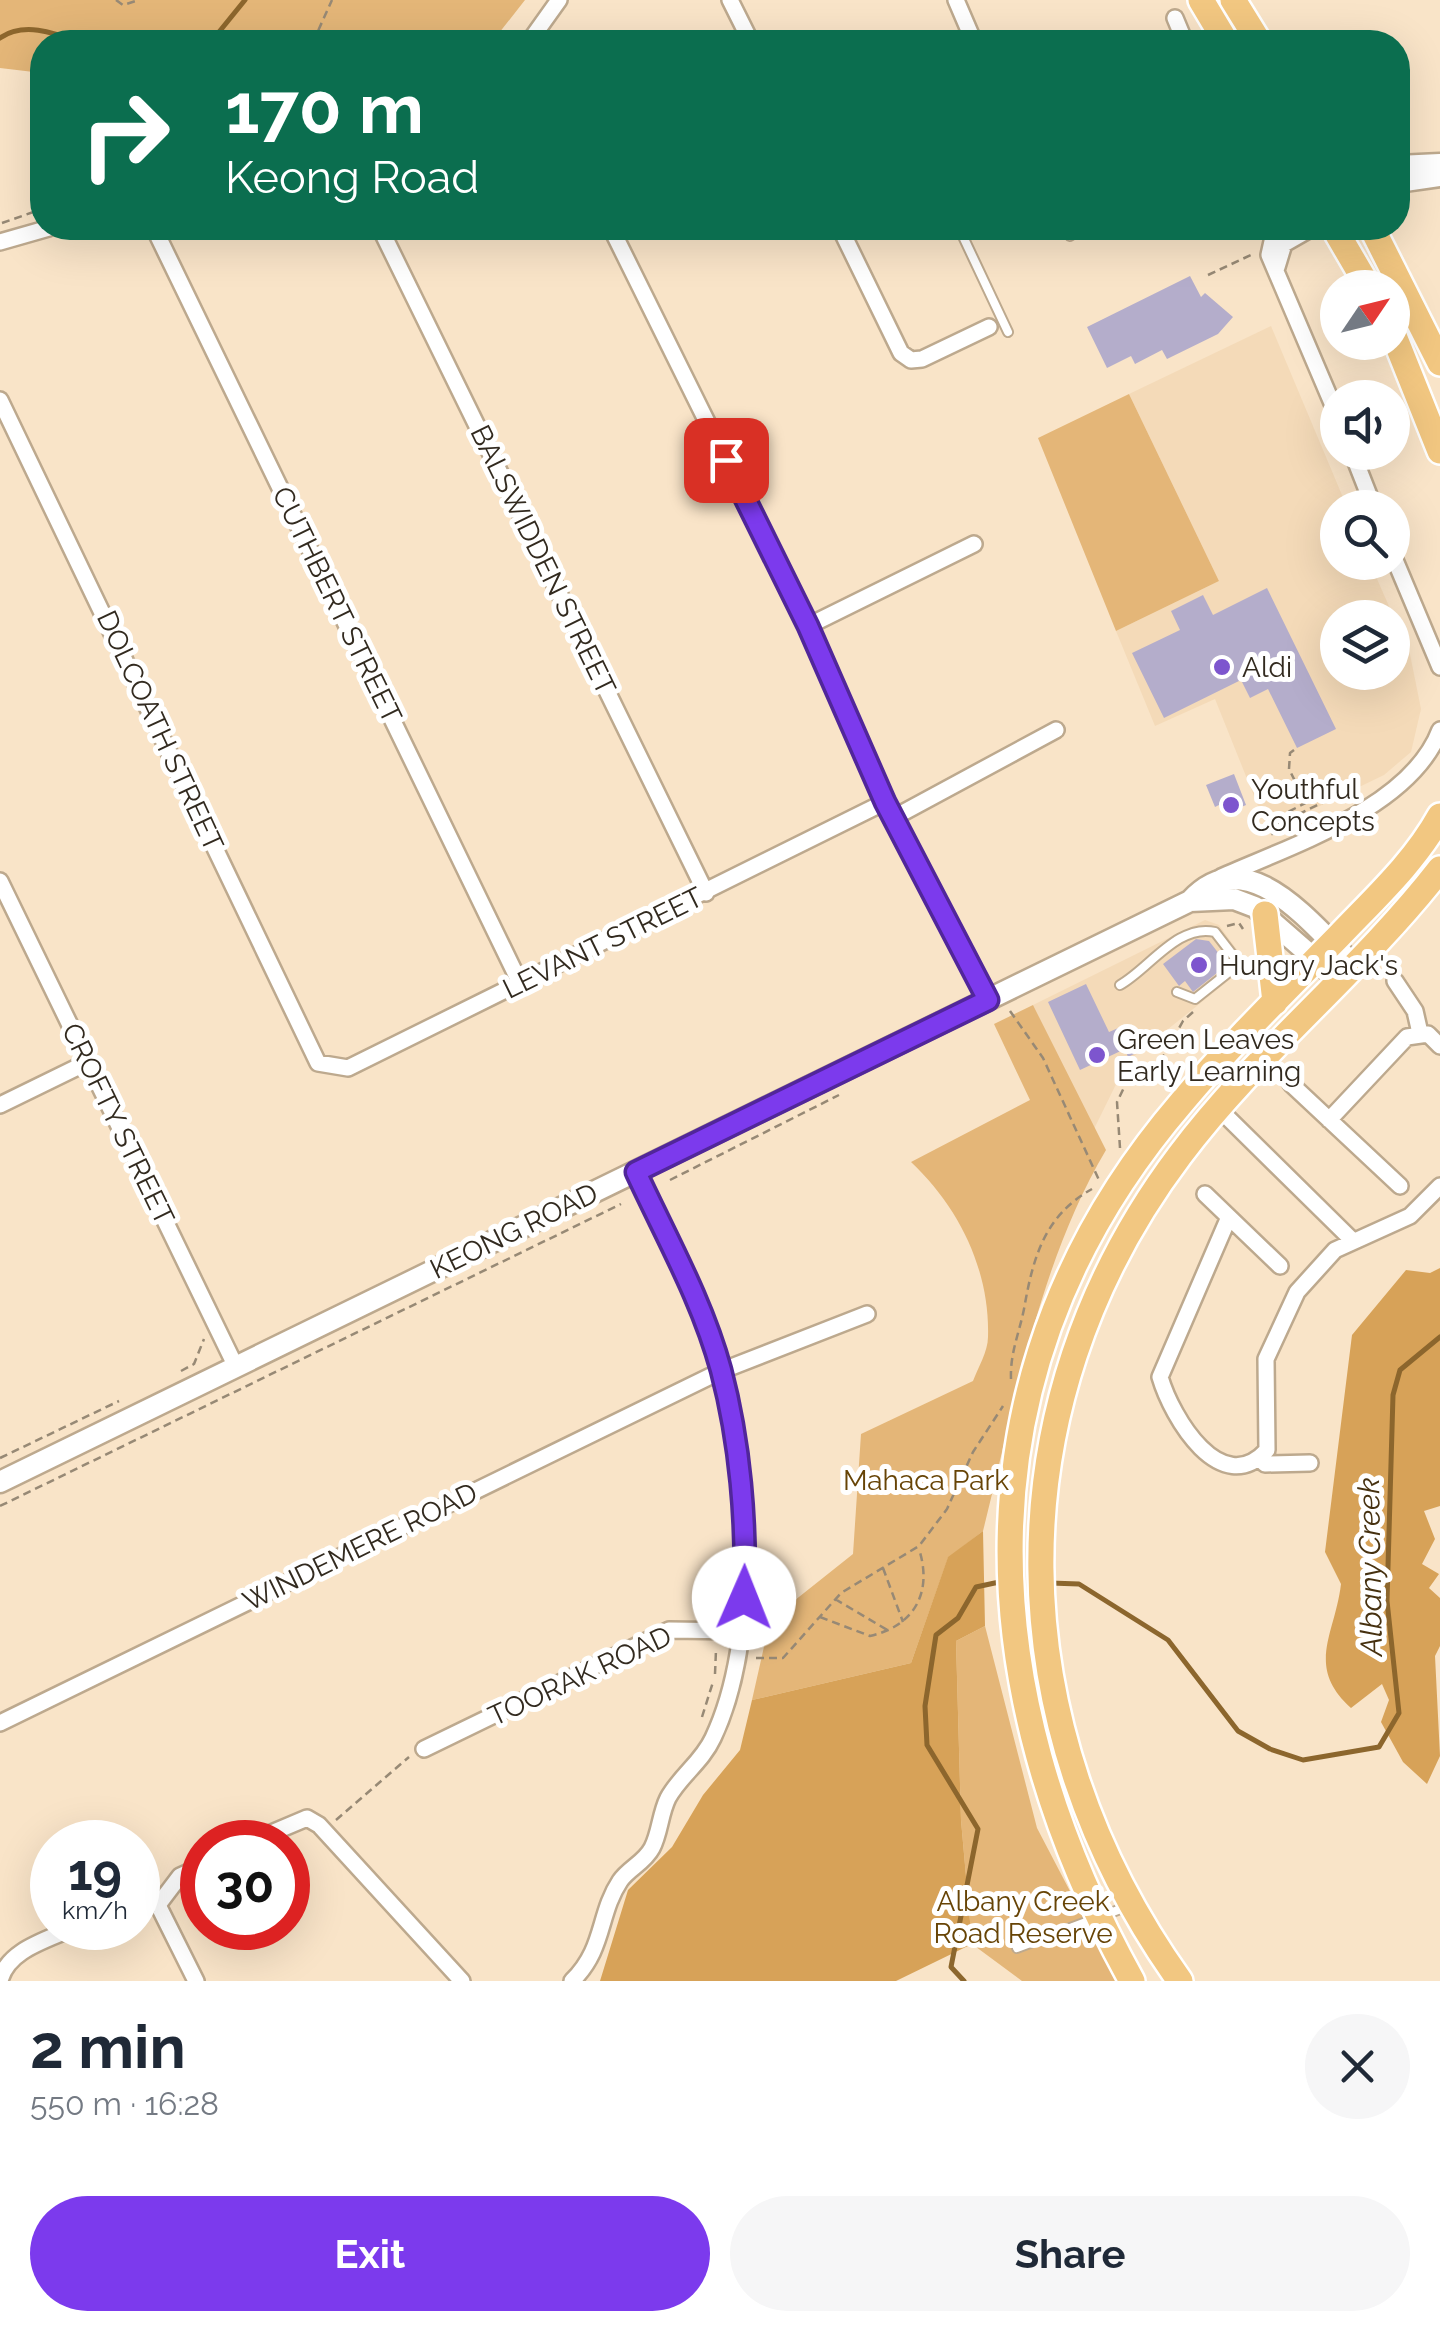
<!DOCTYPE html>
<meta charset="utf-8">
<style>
:root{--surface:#fff;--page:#f6f6f7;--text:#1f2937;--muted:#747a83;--accent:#7c3aed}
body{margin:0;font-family:Raleway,sans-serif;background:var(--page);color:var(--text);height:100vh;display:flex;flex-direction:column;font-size:38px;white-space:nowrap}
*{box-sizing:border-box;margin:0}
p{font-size:32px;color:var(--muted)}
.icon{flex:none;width:55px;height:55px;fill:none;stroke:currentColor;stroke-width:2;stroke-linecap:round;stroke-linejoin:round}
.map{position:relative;height:1981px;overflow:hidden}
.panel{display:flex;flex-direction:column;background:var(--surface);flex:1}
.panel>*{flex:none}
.hud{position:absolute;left:30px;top:30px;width:1380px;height:210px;border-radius:40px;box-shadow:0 10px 40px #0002;background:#0b6e4f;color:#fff;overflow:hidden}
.needle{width:65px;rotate:55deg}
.fabs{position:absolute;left:1320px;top:270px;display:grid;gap:20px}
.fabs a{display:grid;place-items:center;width:90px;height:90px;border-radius:50%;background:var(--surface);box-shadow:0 10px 40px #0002;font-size:50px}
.speed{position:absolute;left:30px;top:1820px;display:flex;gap:20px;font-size:50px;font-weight:700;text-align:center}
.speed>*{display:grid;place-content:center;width:130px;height:130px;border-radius:50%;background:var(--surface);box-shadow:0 10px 40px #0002;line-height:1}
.speed small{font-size:25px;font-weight:400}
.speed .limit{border:15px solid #d22;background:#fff;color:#111}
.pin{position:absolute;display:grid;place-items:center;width:85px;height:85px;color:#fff;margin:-42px;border-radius:20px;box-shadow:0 5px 15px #0006}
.me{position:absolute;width:110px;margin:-55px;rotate:1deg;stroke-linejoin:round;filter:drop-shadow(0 0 8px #0008)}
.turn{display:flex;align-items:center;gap:35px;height:210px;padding:0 30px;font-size:45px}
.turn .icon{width:130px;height:130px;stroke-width:2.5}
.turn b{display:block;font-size:70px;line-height:85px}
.round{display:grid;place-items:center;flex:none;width:105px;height:105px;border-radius:52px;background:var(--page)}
.head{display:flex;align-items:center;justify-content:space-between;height:170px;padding:0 30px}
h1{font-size:60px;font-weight:700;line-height:75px}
.primary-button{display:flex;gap:20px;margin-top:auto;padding:20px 30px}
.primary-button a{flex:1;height:115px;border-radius:60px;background:var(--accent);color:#fff;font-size:40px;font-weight:700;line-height:115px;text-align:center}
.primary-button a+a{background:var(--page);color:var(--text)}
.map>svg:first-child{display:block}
.built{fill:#f4dab8;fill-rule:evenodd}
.green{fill:#e4b678}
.forest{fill:#d7a258}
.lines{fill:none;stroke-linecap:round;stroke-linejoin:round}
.stream{stroke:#8c662d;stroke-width:5}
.building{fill:#b4adcb}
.service-casing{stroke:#bda98e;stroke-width:12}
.minor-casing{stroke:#bda98e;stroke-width:20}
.tertiary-casing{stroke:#bda98e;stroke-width:25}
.primary-casing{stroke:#fff;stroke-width:30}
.path{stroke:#978975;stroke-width:2.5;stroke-dasharray:8 5;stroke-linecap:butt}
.service{stroke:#fff;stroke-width:8}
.minor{stroke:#fff;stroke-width:15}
.tertiary{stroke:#fff;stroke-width:20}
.primary{stroke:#f2c781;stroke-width:25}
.route-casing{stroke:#51269a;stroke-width:25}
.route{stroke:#7c3aed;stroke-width:18}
.poi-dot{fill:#7d55ce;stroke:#fff;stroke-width:4}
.labels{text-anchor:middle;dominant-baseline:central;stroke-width:10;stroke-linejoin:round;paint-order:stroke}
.street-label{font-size:28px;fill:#322a1f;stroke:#fff}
.poi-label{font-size:28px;fill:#322a1f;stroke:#fff;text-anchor:start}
.park-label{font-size:28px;fill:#674406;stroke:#fff}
.water-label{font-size:30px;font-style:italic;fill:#463110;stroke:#fff}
</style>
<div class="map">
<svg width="1440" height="1981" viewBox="0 0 1440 1981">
<rect width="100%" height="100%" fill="#f9e4c8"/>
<path class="built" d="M1271,326L1347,507L1338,508V562L1370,563L1410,654L1421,709L1411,752L1384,775L1268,831L1215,699L1155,726L1116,631L1219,581L1129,394ZM1338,618H1392V672H1338Z
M1205,920L1219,925L1243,958V969L1127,1062L1094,1129L1033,1005Z"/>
<path class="green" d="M0,0H525L492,42H42V73L0,68Z
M1129,394L1219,581L1116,631L1038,438Z
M1033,1005L1106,1150C1038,1265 1015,1404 983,1531L948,1558L911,1663L752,1700L770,1620L853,1554L861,1434L973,1381C978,1368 988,1351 988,1337C990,1270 959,1207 911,1162L1030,1100L994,1024Z
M985,1626L1037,1828L1117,1981H1022L972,1944L961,1820L956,1641Z"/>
<path class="forest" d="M1440,1268V1506L1424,1511L1435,1539L1422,1564L1439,1574L1429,1588L1440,1598V1646L1435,1656L1440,1756L1427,1784L1403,1762L1381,1722L1389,1700L1382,1684L1351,1708C1305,1666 1335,1635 1341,1584L1325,1552L1352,1335L1406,1270L1430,1273Z
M983,1531L985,1626L956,1641L961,1820L972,1944L896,1981H600L628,1890L672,1847L703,1795L740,1750L752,1700L911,1663L948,1557Z"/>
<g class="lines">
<path class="stream" d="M0,38C23,22 53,32 77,42
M205,42L219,32L245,0
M1050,1583L1079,1584L1168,1640L1238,1731L1270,1749L1303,1760L1379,1747L1399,1713L1387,1601L1393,1395L1400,1370L1440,1337
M964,1981L951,1967L978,1829L927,1745L925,1706L936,1635L958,1618L976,1587L1004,1581"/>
</g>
<path class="building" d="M1190,276L1201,297L1205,293L1233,317L1218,334L1167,359L1162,350L1135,364L1131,356L1107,368L1087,327Z
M1267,588L1336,729L1297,748L1268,689L1250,698L1241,680L1164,718L1132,653L1180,630L1171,611L1203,595L1213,615Z
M1234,774L1246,805L1225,814L1221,804L1215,807L1206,785Z
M1196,939L1209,941L1223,959L1222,969L1193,992L1185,981L1179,986L1163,964Z
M1086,984L1109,1032L1123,1026L1136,1053L1128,1057L1125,1049L1080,1070L1048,1002Z"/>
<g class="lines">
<defs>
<path id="service" d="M959,228L1008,332
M1070,236L1083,228
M1120,985C1148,970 1178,923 1215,932L1235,958L1234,968L1195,999L1177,992
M1017,1948L1126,1907"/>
<path id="minor" d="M730,0L751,42
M956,0L974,42
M1175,18L1185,42
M529,42L559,0
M154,228L520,983
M380,228L706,893
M611,228L808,626L885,802L988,1000
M840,228L901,353L911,360L922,359L989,327
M1275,228L1269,255L1338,417
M0,242L49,228
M1277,267L1284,244L1312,228
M0,400L318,1063L348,1068L885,802
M1352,452L1374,508
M1392,553L1440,667
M808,626L974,544
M893,818L1056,730
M1221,877C1293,845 1411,807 1440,730
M0,881L236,1367
M1395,981L1415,1011L1420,1033
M1291,1084L1400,1186
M0,1105L88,1062
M1218,1108L1351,1239
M1329,1120L1407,1037L1428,1034L1440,1046
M1205,1194L1280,1266
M1229,1217L1160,1377C1172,1418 1221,1500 1267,1450L1266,1359L1297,1292L1335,1250L1410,1216L1440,1186
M1259,1458L1265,1464L1310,1463
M0,1723L721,1371L867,1314
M424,1749L669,1630L742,1631
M250,1842L307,1818L319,1825L462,1981
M138,1901L158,1905L180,1876L202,1866
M158,1905L196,1981
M0,1981C7,1950 47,1940 73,1928
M572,1981C605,1949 598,1914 620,1881C629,1868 644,1863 652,1848C660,1833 660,1814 668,1798C680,1776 702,1762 713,1738C760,1639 751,1470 719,1367C699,1298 666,1236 636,1172"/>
<path id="tertiary" d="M1398,166L1440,164
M1398,182L1440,176
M1190,901L1234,899L1255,907L1339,980
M0,1482L1190,901C1247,839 1310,923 1353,964"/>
<path id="primary" d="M1201,0L1226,42
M1233,0L1259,42
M1334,228L1369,288
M1372,228L1440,363
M1392,331L1440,451
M1265,914L1275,1002
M1132,1981C969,1687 954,1368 1182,1102C1231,1044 1285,991 1338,937C1374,899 1414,863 1440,816
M1180,1981C999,1728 990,1407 1180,1155C1257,1052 1361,971 1440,869"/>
</defs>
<use href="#service" class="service-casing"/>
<use href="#minor" class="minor-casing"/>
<use href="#tertiary" class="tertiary-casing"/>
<use href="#primary" class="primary-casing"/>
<path class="path" d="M116,0L123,5L139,0
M313,42L332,0
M2,223L42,209
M1208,275L1253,254
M1294,750L1290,753L1289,769L1305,801
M1273,835L1270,828L1330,799L1327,792L1284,814
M1227,926L1239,923L1243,929
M1010,1011L1043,1058L1099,1180
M1154,1073L1183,1021L1193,1012
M1120,1148L1117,1102L1134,1067
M670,1180L839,1095
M181,1371L194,1364L204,1339
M1011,1379C1010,1353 1019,1334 1024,1309C1033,1258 1044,1216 1092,1189
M0,1458L119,1401
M968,1474L992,1483
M0,1506L621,1204
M883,1568L903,1622
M835,1599L889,1631
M820,1617L870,1636C914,1626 933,1593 919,1549
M756,1658H783L841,1593L919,1546L947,1509L973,1452L1003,1406
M715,1674L716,1650
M702,1717L713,1682
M336,1820L409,1757"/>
<use href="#service" class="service"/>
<use href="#minor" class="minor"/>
<use href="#tertiary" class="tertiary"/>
<use href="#primary" class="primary"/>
</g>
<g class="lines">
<defs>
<path id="route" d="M726,460L808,626L885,802L988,1000L636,1172C666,1237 702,1300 721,1370C740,1442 747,1523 744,1598"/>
</defs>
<use href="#route" class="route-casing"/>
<use href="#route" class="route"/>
</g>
<g class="poi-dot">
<circle cx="1222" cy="667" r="10"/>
<circle cx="1231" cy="805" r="10"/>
<circle cx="1199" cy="965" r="10"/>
<circle cx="1097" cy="1055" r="10"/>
</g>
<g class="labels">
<g class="street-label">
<text transform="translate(543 560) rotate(64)">BALSWIDDEN STREET</text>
<text transform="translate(337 605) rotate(64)">CUTHBERT STREET</text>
<text transform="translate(160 731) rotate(65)">DOLCOATH STREET</text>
<text transform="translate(603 943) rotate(-26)">LEVANT STREET</text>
<text transform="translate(118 1124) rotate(64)">CROFTY STREET</text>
<text transform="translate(514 1231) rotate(-26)">KEONG ROAD</text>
<text transform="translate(360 1547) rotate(-26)">WINDEMERE ROAD</text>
<text transform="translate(580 1676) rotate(-25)">TOORAK ROAD</text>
</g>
<g class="poi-label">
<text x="1242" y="667">Aldi</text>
<text x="1251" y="789">Youthful<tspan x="1251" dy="32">Concepts</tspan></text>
<text x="1219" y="965">Hungry Jack's</text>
<text x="1117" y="1039">Green Leaves<tspan x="1117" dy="32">Early Learning</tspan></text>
</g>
<g class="park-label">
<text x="926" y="1480">Mahaca Park</text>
<text x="1023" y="1901">Albany Creek<tspan x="1023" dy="32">Road Reserve</tspan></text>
</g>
<g class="water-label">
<text transform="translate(1370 1567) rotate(-91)">Albany Creek</text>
</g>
</g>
</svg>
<div class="fabs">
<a><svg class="needle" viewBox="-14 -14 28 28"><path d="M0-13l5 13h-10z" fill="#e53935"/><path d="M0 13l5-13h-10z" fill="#747a83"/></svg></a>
<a><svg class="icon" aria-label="sound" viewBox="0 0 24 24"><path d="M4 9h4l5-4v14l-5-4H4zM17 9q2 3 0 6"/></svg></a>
<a><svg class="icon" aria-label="search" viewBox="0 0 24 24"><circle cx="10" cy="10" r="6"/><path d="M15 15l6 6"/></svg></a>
<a><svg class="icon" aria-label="layers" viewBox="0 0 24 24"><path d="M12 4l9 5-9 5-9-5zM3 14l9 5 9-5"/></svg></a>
</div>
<div class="speed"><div>19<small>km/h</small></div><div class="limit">30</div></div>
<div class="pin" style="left:726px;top:460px;background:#d93025"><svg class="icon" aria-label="arrive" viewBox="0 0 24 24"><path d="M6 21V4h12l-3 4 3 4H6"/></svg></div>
<svg class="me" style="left:744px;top:1598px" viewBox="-20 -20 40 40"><circle r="19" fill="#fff"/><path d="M0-13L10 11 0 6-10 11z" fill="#7c3aed"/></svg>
<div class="hud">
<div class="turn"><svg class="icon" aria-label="right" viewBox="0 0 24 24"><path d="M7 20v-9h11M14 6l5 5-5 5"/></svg><div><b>170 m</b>Keong Road</div></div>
</div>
</div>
<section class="panel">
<div class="head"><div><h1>2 min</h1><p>550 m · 16:28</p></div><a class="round"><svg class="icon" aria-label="close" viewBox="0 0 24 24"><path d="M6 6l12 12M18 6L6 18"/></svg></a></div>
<div class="primary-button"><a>Exit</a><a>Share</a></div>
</section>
